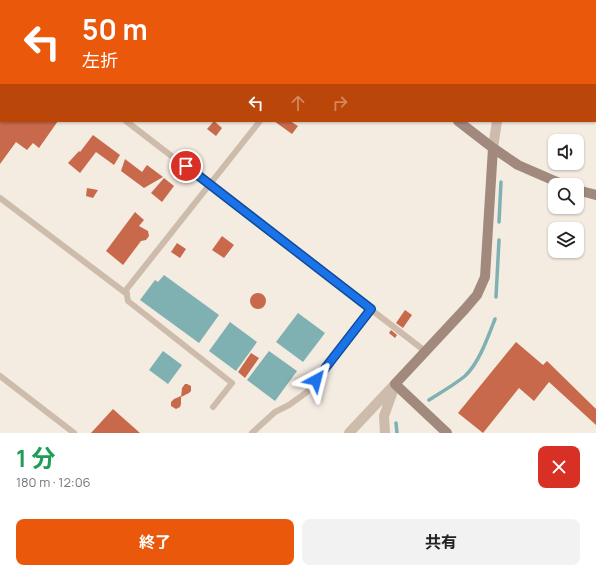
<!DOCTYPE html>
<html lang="ja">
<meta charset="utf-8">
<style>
:root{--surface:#fff;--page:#f2f2f2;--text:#222;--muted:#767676;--accent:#ea580c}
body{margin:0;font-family:Manrope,"Noto Sans JP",sans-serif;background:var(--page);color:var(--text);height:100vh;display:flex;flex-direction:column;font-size:15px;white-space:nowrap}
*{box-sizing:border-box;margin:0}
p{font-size:13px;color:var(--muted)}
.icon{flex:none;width:22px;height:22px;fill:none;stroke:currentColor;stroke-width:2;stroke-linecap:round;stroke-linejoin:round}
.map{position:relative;height:433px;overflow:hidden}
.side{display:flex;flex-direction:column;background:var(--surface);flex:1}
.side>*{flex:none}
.hud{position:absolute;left:0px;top:0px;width:596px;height:122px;box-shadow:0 1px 3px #0004;background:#ea580c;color:#fff;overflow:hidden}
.fabs{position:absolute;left:548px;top:134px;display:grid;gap:8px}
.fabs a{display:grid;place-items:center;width:36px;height:36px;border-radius:8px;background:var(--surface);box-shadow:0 1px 3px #0004;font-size:20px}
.pin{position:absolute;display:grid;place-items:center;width:34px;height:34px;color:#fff;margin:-17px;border:2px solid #fff;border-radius:50%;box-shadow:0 1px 4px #0007}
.me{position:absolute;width:44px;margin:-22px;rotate:38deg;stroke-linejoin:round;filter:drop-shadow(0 0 3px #0008)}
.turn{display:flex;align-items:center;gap:14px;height:84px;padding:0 16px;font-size:18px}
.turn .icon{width:52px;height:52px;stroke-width:2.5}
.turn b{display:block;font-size:28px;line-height:34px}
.lanes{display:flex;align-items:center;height:38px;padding:0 16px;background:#0003;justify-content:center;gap:20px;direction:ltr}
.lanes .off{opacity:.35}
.round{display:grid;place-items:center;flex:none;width:42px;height:42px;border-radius:8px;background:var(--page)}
.head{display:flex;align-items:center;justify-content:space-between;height:68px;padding:0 16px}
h1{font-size:24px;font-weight:700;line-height:30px;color:#1e9e55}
.cta{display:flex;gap:8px;margin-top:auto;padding:8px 16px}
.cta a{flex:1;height:46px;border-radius:8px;background:var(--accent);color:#fff;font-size:16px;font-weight:700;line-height:46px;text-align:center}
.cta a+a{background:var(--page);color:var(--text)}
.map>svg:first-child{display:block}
.water{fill:#7fb0b2}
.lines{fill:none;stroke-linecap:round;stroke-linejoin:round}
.stream{stroke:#7fb0b2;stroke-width:3.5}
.building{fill:#c8694b}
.lane{stroke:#cdbbac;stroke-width:6}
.street{stroke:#cdbbac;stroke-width:10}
.secondary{stroke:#a18a7d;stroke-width:10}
.route-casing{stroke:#114b97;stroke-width:10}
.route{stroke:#1a73e8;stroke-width:7}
</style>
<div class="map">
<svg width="596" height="433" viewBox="0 0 596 433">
<rect width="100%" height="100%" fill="#f4ebe1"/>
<path class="water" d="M164,275L219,315L199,343L140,300L155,280L158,282Z
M298,313L325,333L303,362L276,342Z
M230,322L257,342L236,371L209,351Z
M163,351L182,365L168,384L149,370Z
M269,351L297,371L275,401L247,380Z"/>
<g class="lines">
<path class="stream" d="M312,0L313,1
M499,222L501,182
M496,297L499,240
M429,400C440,393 454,385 465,376C479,363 488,337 495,319
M396,423L397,433"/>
</g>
<path class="building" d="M0,121H58L39,148L33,143L27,150L16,142L0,164Z
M214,121L222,128L216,136L207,129Z
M274,121H290L298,126L292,134Z
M93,135L120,155L114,165L96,152L80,173L68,163L79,151L80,152Z
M125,159L142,172L147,165L163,177L144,188L121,171Z
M164,178L174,186L162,202L151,193Z
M87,188L98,190L93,198L86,196Z
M135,212L144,220L139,226L148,231L149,236L146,240L141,241L123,265L106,251Z
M222,236L234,245L224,258L212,250Z
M177,243L186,249L180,258L171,252Z
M250 301a8 8 0 1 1 16 0a8 8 0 1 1-16 0Z
M405,310L412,315L403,328L396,323Z
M391,330L397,335L395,338L389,333Z
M516,342L543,365L547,361L596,409V425L549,382L534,401L519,388L483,433L458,413Z
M251,353L259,358L245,378L238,372Z
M185,384H187L191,386V391L189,393L181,397L182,388Z
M181,396V404L180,407L176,409L171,406V402L174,399Z
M113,409L140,433H91Z"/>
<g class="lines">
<path class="lane" d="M263,0L265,1
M51,1V0
M0,26H1
M126,121L425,351
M0,198L127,294
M0,376L74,433
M213,407L232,383L128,301L126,290L260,121
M252,433L275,412L289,405L307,392L371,309"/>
<path class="street" d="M503,1V0
M493,148L497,121
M349,433L395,384
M385,433L384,416L394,388"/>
<path class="secondary" d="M302,0L303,1
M493,148L518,165L564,185
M577,190L596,195
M447,433L395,384L465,309L477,295L485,277L493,148L458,121"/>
</g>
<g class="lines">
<defs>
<path id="route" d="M186,166L371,309L316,380"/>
</defs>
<use href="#route" class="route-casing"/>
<use href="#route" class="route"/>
</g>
</svg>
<div class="fabs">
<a><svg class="icon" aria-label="sound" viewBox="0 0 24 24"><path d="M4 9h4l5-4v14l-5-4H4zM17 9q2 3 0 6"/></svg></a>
<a><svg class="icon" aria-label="search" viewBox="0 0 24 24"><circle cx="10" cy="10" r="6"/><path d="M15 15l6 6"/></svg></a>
<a><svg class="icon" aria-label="layers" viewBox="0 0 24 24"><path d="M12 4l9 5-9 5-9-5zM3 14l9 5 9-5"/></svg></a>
</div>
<div class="pin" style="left:186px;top:166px;background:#d93025"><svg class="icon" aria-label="arrive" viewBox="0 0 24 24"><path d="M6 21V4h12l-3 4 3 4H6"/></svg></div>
<svg class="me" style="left:316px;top:380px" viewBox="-20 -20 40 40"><path d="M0-17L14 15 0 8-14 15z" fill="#1a73e8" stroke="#fff" stroke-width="4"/></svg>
<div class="hud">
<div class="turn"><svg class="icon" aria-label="left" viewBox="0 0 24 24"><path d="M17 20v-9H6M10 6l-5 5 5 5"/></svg><div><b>50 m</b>左折</div></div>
<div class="lanes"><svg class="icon" aria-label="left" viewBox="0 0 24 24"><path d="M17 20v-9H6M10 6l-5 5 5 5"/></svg><svg class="icon off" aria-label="ahead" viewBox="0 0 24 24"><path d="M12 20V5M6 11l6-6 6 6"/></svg><svg class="icon off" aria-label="right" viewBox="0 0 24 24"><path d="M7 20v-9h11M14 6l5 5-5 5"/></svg></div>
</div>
</div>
<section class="side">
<div class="head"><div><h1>1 分</h1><p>180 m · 12:06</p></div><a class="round" style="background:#d93025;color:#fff"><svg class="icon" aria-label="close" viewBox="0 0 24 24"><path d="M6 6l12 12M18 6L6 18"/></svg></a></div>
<div class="cta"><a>終了</a><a>共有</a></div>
</section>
